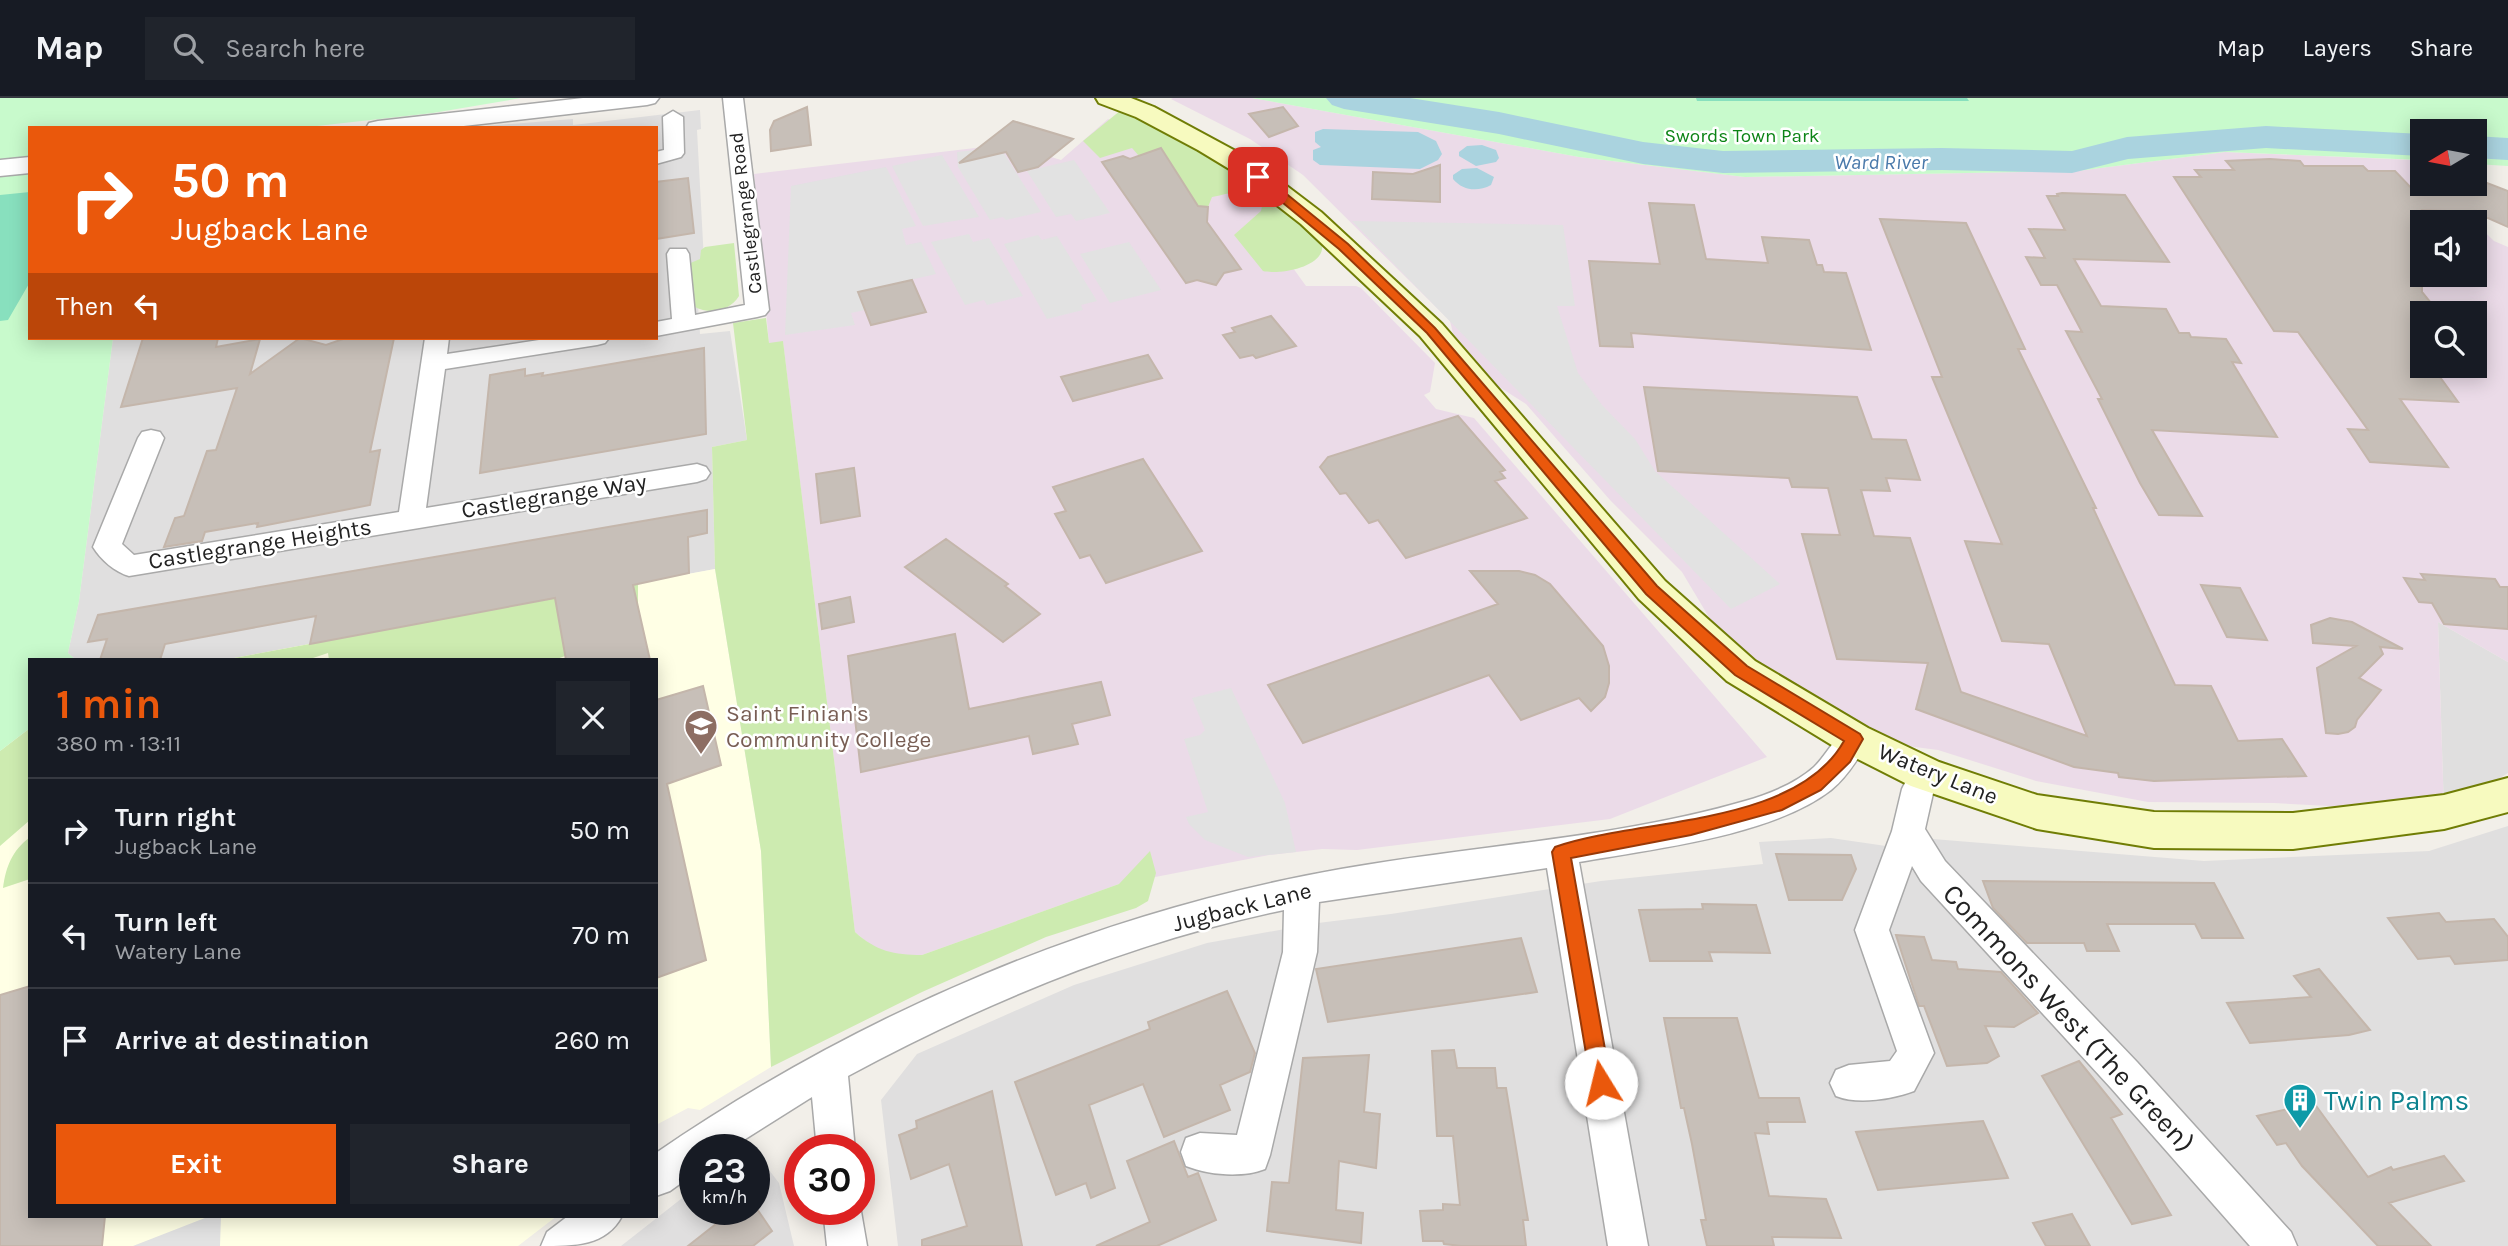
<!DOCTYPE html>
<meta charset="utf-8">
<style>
:root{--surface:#171b24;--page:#20242c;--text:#f1f3f6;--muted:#9ea1a6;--line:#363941;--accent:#ea580c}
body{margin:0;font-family:Karla,sans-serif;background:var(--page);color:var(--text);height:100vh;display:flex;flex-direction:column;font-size:26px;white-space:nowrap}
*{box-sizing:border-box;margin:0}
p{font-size:23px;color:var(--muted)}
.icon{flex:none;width:38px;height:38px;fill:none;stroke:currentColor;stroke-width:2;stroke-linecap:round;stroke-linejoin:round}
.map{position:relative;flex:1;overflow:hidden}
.sheet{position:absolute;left:28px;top:560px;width:630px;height:560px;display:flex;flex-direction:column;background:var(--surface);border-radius:0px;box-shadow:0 4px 18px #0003}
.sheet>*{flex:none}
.top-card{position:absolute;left:28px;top:28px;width:630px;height:214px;border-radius:0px;box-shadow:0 4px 18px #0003;background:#ea580c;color:#fff;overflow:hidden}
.needle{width:46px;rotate:260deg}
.controls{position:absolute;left:2410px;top:21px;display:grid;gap:14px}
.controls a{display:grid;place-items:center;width:77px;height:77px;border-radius:0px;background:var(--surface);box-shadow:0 4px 18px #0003;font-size:35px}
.speed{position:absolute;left:679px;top:1036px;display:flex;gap:14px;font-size:35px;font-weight:700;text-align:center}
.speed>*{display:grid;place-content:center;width:91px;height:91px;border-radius:50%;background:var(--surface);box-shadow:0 4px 18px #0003;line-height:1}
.speed small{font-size:18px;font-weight:400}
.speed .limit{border:10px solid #d22;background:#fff;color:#111}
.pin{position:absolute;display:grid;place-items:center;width:60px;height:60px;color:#fff;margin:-30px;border-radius:14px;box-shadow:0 4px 10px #0006}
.me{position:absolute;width:77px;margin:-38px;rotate:351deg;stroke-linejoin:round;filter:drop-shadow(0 0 5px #0008)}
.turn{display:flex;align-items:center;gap:24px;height:147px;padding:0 28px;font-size:32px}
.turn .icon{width:91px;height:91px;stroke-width:2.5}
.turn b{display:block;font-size:49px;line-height:60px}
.then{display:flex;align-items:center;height:66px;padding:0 28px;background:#0003;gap:14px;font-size:26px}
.round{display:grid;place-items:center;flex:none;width:74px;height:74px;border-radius:0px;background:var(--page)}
.summary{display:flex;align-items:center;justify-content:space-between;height:119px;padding:0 28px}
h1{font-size:42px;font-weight:700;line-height:52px;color:var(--accent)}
.primary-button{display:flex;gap:14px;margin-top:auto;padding:14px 28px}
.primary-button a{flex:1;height:80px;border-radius:0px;background:var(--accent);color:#fff;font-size:28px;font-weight:700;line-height:80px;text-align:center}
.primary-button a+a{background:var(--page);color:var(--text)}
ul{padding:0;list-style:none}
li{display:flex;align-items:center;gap:21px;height:105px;padding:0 28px;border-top:2px solid var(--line)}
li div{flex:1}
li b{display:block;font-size:26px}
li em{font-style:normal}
header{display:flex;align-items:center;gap:42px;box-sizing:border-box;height:98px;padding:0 35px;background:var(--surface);border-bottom:2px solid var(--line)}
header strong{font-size:33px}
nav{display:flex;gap:38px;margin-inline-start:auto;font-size:24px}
.search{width:490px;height:63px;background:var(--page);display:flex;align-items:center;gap:18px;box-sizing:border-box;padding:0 24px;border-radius:0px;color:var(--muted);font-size:26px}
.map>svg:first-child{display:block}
.residential{fill:#e0dfdf}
.industrial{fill:#ebdbe8;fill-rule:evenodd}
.education{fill:#ffffe5}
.grass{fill:#cdebb0}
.park{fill:#c8facc}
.pitch{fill:#88e0be}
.parking{fill:#e2e2e2}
.water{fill:#aad3df}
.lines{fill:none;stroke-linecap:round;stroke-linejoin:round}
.river{fill:#aad3df;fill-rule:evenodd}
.building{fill:#c7bfb8;stroke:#c4b6ab;stroke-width:2}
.minor-casing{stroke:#a9a9a9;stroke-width:3}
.tertiary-casing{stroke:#a9a9a9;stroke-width:3}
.secondary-casing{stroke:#707d05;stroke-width:4}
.minor{fill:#fff;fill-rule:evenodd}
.tertiary{fill:#fff;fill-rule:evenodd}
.secondary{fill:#f7fabf;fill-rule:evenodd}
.route{fill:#ea580c;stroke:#983908;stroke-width:2}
.labels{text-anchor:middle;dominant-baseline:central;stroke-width:5;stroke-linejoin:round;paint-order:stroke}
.far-park-label{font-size:19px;fill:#0c8416;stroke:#fff}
.far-street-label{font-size:19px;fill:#222;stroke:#fff}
.far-water-label{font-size:21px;font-style:italic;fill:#4a7aab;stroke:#fff}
.street-label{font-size:23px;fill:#222;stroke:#fff}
.education-label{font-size:23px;fill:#785e54;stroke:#fff;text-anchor:start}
.near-street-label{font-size:28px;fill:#222;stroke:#fff}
.near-culture-label{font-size:28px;fill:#0d838f;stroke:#fff;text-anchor:start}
</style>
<header>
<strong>Map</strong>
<div class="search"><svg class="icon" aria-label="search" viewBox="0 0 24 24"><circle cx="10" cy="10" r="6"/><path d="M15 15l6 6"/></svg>Search here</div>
<nav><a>Map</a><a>Layers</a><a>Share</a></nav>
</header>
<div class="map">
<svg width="2508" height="1148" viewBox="0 0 2508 1148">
<rect width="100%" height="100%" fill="#f2efe9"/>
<path class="residential" d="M700,12L701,31L697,32L704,163L695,165L700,236L730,233L747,342L712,349L715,471L223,562H76L68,555L79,503L113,240H656V30H460L573,21V27Z
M2438,524L2508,564V675L2444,714Z
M2508,728V1148H898L881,1002L917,956L1074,887L1207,845L1318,825L1391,816L1601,783L1763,766L1759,744L1831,740L1886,748L1908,733L1933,741L2204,763L2429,753Z
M754,1067L766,1068L779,1085L794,1148H621L695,1090V1111H754Z"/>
<path class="industrial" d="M1173,0H1252L1579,59L1745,79L2077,73L2225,54L2411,62L2422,73V86H2436L2494,143L2508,149V564L2438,524L2444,714L2274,705L2148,704L2036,683L1938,652L1854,641L1741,573L1682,474L1610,402L1526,306L1460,264L1450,223L1303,77L1250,41L1171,1ZM2422,124H2474V177H2422ZM2422,215H2474V268H2422Z
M1108,21L1243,87L1285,122L1293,170L1306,188H1356L1361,190L1435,265L1430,294L1424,297L1436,311L1474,320L1767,659L1610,721L1357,752L1322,751L1269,757L1119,786L922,857H896L871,848L855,834L783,244L769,246L754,76L1009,46L1061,62Z"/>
<path class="education" d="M715,471L761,753L771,969L700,1012L688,1010L656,1027V562H223Z
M30,630V1118H557L518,1148H0V653Z"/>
<path class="grass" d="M1121,12L1219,64L1264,96L1322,146C1326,169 1280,177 1263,173L1234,137L1261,113L1263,103C1246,89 1232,95 1212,99L1208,109L1198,108L1161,51L1139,58L1132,50L1100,60L1083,43Z
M734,145L739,198C730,213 710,217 695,209L692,206L688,166L700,161L701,152L705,149Z
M766,220L769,245L783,243L855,834C876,853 894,857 922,857L1119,786L1150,753L1156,775L1148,803L1136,810L1046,839L922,894L771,969L761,753L715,471L712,349L747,342L733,225Z
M638,485V512L561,535L565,558L554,562H329L328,555L307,562H223Z
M30,630V722L0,748V653Z
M30,739V781L3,790C6,768 12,753 30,739Z"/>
<path class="park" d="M0,0H521L433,15L299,30H30V58L0,61Z
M1252,0H2508V68L2475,66L2474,33H2422V62L2225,54L2077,73L1745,79L1579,59Z
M30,75V240H113L79,503L68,555L76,562H30V630L0,653V77Z"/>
<path class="pitch" d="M1696,0H1967L1969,3H1697Z
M30,94V184L8,222L0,223V97Z"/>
<path class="parking" d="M1000,49L1041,114L1006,122L1003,119L990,122L958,69L957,54Z
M942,57L979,119L923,128L892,68Z
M1074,62L1110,115L1076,123L1071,116L1056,119L1027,73Z
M886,69L916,128L902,131L906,147L921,144L936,176L858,194L865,212L851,215L855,227L785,237L791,88Z
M1352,123L1563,127L1575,208H1557L1578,275L1602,307L1635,341L1655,373L1780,486L1731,511Z
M969,136L973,144L989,140L1023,198L987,207L984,202L965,207L931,144Z
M1038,137L1042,142L1057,138L1097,203L1081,207L1083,212L1047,221L1004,146Z
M1129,144L1161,192L1110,205L1080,156Z
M1231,590L1285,705L1296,754L1248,759L1205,742L1189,726L1186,719L1208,714L1184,641L1200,637L1205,632L1192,600Z
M210,1118H221L220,1148H133Z"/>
<path class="water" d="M1323,31L1418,34L1436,43L1442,56L1438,62L1420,71L1320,67L1313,62V52L1321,49L1315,44V34Z
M1482,47L1496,52L1499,60L1496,64L1476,68L1459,58V54L1467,48Z
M1477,70L1494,79L1491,87C1478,94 1463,93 1453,81V77L1462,71Z"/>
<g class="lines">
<path class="river" d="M1326,0H1410L1499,14L1643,44L1723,53L1942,50L2072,53L2127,39L2266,28L2422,36V58L2266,50L2128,61L2072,75L1942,72L1723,75L1643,66L1499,36L1344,11L1332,7Z
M2474,38L2508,40V62L2474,60Z"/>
</g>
<path class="building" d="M807,9L811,47L771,53L770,32L774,23Z
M1283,9L1298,28L1269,39L1249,16Z
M1013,23L1073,41L1038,69L1018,74L1006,54L959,65Z
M1161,50L1198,108L1208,109L1207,124L1241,171L1224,175L1216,187L1197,182L1186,185L1102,64L1123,58L1130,61Z
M2270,61L2300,63L2304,68H2363L2368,73H2395L2414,93L2452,86H2474V80L2508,93V129L2488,120H2477L2471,114L2422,112V194L2439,215H2422V268H2432L2458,304L2400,301L2448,369L2370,364L2348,331L2368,332L2298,234L2274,233L2174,79H2201L2195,72H2234L2226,63Z
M1440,67V104L1372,101L1373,74L1413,76Z
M688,80L694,135L656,141V84Z
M2062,95L2125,97L2169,164L2074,161L2101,208L2166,211L2179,235H2189L2191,239L2226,241L2241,265L2232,264L2277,339L2152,332L2202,418L2159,417L2140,385L2098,301H2102L2066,233L2082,234L2057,187H2041L2026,159L2045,160L2029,131L2065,132L2047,98H2058L2057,96Z
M1649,105L1694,107L1706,161L1768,165L1762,139L1809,142L1817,167H1822L1824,174L1846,175L1871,252L1631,235L1633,249L1600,248L1589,163L1660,166Z
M1880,121L1966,125L2025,251H2018L2096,410H2093L2175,587L2211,588L2238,643L2282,641L2306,678L2154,683L2119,679L2118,675L2074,669L1916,611L1928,565L1837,561L1802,436L1840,437L1828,390L1792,389L1789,380L1658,373L1644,289L1857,299L1872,341L1906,342L1920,382L1886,380L1890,393L1861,392L1874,438L1910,440L1961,594L2087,638L2049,546L2002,543L1965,443L2002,446L1932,279H1942Z
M912,182L926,214L871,227L858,194Z
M1271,218L1296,248L1256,260L1253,257L1240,260L1223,237L1235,234L1232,230Z
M143,240H218L216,249L260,241L250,276L300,240L326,247L346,240H394L370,354L380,352L370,407L257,429L258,425L205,434L202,443L164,449L175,420L184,418L207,353L216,352L237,290L121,309Z
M704,250L706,336L480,375L490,277L525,271V278L543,275L542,278Z
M1148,257L1162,280L1073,303L1061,279Z
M1458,318L1505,372L1500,374L1505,380L1495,383L1527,420L1406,460L1378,422L1369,425L1346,395L1340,396L1320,369L1328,359Z
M1143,361L1202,453L1106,485L1090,457L1080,460L1055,416L1066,413L1053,389Z
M854,370L860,418L821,425L816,376Z
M707,412V435L688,439L689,475L633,487L650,562H566L555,500L310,546L316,518L165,546L160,562H100L107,541L88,544L98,517Z
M946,441L1008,486L1005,488L1040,516L1003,544L905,469Z
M1470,473H1519L1535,477L1550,486L1603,548L1609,568V585L1605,599L1591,613L1579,600L1521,622L1489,577L1303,645L1268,587L1498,506Z
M2421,476L2495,481L2500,489H2508V531L2444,526L2432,505L2419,504L2404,480L2425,482Z
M2201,487L2240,490L2267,542L2227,539Z
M850,499L854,524L822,531L819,506Z
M2330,520L2352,524L2403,551L2380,549L2383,556L2359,580L2381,592L2357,622L2355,629L2348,634L2338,636L2326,635L2317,570L2356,548L2313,545L2311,527Z
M955,536L969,611L1101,584L1110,617L1072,626L1078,646L1033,656L1029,638L861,674L848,558Z
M703,588L721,667L667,686L706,862L656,880V602Z
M1776,756L1851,757L1856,771L1842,802H1789Z
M1983,783L2214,785L2243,840H2202L2195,826H2107L2119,853H2087L2084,845H2027L1993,810Z
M1702,806L1756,807L1770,855L1709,854L1712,863H1650L1639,812L1703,811Z
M2439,815L2446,824L2494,821L2508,839V862L2455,866L2450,858L2418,861L2388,820Z
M1896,837L1924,839L1932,862L1956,864L1958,871L2001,874L2038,915L2014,929L1985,928L1999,958L1987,965L1947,968L1924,908H1919Z
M1521,840L1537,894L1328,924L1316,871Z
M2319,871L2370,932L2349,937L2250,945L2227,905L2311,899L2294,878Z
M30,888V1118H105L102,1148H0V897Z
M1227,893L1255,955L1250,974L1220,987L1230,1012L1164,1039L1143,986L1089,1007L1115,1090L1091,1100L1086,1085L1056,1097L1015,984L1150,931L1148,924Z
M1664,920H1737L1759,1000H1799L1805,1024H1767L1769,1036L1755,1035L1769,1098L1826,1101L1841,1140L1772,1139L1774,1148H1707L1701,1122H1706L1692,1046L1684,1010H1681Z
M1454,952L1457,970H1495L1497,990H1506L1528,1122H1523L1526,1148H1461L1444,1146L1443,1143H1423L1420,1113L1443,1112V1106L1460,1107L1453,1038H1437L1432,953Z
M1369,957L1364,1014L1380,1016L1376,1070L1339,1063L1336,1112L1363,1115L1361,1145L1267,1133L1272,1084L1289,1085L1303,960Z
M2079,963L2122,1016L2111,1020L2171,1117L2132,1126L2042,978Z
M992,993L1022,1148H922V1142L967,1128L949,1066L911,1081L899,1037L917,1030L916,1023Z
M2314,1005L2368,1079L2391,1069L2393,1072L2444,1058L2464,1083L2389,1105L2431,1148H2378L2302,1068L2286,1045L2277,1047L2257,1018Z
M1983,1023L2008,1080L1878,1092L1856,1034Z
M1174,1043L1188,1079L1198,1075L1216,1122L1157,1148H1096L1150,1124L1127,1063Z
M735,1111H757L772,1133L753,1148H688Z
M2072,1116L2090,1148H2046L2033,1125Z"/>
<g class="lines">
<defs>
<path id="minor" d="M723,0H743L769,212L765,217L757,219L656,238V224L672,221L667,156L670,151H686L689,156L695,217L745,207Z
M673,13L683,19L684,55L681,59L656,66V54L664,52L663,19Z
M425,240H449L447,256L552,240H609L605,245L597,247L445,271L426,410L697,366L706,369L710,375L706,381L697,384L129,478C115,474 101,462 93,449L138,340L142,334L151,332L160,334L164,340L122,446L134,457L399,414Z
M1854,629L1865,632L1869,641C1859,660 1848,678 1831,692C1772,738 1652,751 1579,764L1648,1148H1608L1547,770L1319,804L1317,854L1270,1057L1265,1071C1242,1080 1209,1077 1186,1068L1181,1054L1186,1040L1200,1035L1237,1037L1283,854L1284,812C1131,844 985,904 848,978L855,1052H817L812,999L728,1052H695V1075L670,1093L656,1098V1055C860,915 1096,814 1341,771C1475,747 1614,741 1745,703C1769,696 1795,686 1814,669C1828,656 1836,634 1854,629Z
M1925,663L1936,667L1941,676L1934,691L1925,731L1945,763L2137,964L2291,1134L2297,1148H2250L2111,990L1921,783L1912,768L1889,832L1934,955L1914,993C1892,1001 1858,1007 1836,998L1830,985L1836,972L1849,967L1890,963L1897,953L1855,832L1892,733L1902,691L1914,667Z
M859,1102L867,1148H827L823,1111H859Z
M568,1118H622C606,1148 575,1148 541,1148L547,1134Z"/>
<path id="tertiary" d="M583,0H659L655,5L647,7L446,30H366L369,25L378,23Z
M30,59V75L0,78V62Z"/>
<path id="secondary" d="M1096,0H1131L1154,9L1254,63L1321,114L1442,226L1665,483L1755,563L1868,630L1939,664L2037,697L2154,714L2293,715L2444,697L2508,680V714L2444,731L2293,751L2154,750L2037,731L1911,688L1840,652L1727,583L1639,501L1420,238L1301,126L1236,75L1198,52L1136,19L1099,5Z"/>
</defs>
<use href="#minor" class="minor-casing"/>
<use href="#tertiary" class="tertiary-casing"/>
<use href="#secondary" class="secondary-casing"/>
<use href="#minor" class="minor"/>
<use href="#tertiary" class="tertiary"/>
<use href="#secondary" class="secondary"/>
</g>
<path class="route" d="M1254,76H1262L1348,146L1435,230L1657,488L1747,568L1860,636L1863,641L1850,664L1821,692L1782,712L1691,737L1571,760L1611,985L1608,992L1601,995L1594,992L1591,985L1552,754L1555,749C1637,720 1796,729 1844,643L1735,577L1646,496L1427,235L1339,151L1254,81Z"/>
<defs>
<symbol id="school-pin" viewBox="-11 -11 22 30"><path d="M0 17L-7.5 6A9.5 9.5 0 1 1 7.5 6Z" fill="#8d6e63" stroke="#fff"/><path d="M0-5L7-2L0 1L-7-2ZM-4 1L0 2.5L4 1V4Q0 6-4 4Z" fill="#fff"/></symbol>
<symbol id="building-pin" viewBox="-11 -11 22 30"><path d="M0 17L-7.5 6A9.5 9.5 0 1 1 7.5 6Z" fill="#0f9aa8" stroke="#fff"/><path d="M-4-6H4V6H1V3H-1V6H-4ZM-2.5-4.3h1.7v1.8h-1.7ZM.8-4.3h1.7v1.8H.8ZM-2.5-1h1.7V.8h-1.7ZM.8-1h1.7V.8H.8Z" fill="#fff"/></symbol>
</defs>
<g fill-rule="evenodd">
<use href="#school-pin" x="682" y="609" width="38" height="52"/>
<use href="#building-pin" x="2281" y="983" width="38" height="52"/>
</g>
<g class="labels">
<g class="far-park-label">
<text x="1742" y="38">Swords Town Park</text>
</g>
<g class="far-street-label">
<text transform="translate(746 115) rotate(-97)">Castlegrange Road</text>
</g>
<g class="far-water-label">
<text x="1881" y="64">Ward River</text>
</g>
<g class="street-label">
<text transform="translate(554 398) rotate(-9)">Castlegrange Way</text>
<text transform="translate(260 446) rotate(-9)">Castlegrange Heights</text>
<text transform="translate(1938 676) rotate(22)">Watery Lane</text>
<text transform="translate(1242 809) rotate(-14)">Jugback Lane</text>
</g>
<g class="education-label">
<text x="726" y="615">Saint Finian's<tspan x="726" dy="26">Community College</tspan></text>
</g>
<g class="near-street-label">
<text transform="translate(2069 920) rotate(47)">Commons West (The Green)</text>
</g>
<g class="near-culture-label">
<text x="2324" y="1002">Twin Palms</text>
</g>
</g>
</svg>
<div class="controls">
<a><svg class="needle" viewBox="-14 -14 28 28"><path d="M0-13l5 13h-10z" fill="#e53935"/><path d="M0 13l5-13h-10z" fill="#9ea1a6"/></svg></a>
<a><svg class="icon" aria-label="sound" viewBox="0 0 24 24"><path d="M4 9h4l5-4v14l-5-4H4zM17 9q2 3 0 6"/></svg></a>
<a><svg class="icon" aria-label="search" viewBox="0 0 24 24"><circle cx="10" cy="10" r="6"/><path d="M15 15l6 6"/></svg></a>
</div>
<div class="speed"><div>23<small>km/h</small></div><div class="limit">30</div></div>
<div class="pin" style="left:1258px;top:79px;background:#d93025"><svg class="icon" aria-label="arrive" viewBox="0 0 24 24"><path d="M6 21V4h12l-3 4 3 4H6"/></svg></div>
<svg class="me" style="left:1601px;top:985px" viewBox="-20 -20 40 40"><circle r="19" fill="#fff"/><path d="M0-13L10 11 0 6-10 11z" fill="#ea580c"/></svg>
<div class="top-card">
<div class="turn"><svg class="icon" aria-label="right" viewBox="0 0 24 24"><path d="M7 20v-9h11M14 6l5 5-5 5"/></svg><div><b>50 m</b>Jugback Lane</div></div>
<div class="then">Then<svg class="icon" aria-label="left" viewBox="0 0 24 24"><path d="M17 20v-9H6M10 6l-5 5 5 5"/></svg></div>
</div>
<section class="sheet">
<div class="summary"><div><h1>1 min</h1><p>380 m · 13:11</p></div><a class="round"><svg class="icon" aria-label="close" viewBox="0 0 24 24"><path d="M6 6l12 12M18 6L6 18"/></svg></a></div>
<ul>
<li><svg class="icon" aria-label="right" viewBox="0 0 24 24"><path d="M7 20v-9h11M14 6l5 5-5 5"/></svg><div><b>Turn right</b><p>Jugback Lane</p></div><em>50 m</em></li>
<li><svg class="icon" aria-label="left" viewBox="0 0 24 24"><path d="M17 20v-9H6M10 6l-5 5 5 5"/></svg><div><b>Turn left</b><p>Watery Lane</p></div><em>70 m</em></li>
<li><svg class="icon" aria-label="arrive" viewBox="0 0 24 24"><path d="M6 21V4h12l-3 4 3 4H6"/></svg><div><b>Arrive at destination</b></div><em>260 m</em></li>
</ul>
<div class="primary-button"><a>Exit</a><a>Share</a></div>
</section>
</div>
